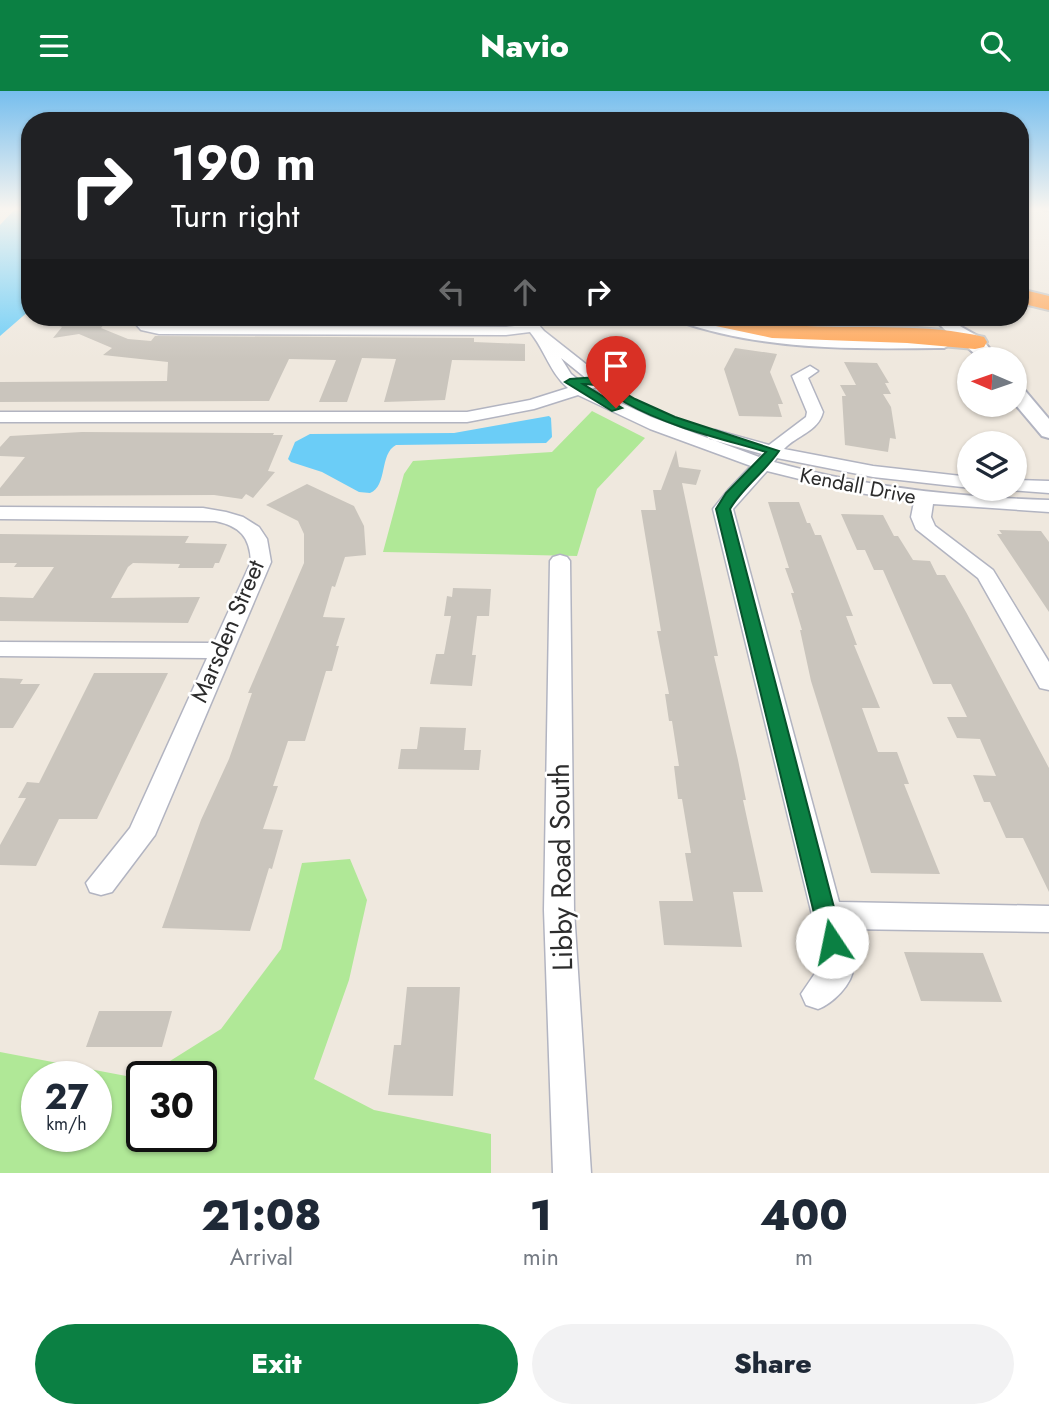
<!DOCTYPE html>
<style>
:root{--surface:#fff;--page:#f2f2f3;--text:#1f2937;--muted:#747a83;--accent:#0b8043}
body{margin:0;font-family:Jost,sans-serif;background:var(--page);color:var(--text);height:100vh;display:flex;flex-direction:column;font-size:26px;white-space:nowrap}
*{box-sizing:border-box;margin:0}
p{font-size:23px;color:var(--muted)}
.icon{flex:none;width:38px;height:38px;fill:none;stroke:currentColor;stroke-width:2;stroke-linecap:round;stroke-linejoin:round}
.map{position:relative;height:1082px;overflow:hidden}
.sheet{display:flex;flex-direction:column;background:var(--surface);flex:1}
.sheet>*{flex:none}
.guide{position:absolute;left:21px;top:21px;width:1008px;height:214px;border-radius:28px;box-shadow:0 2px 5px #0004;background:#202124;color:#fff;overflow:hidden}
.needle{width:46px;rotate:272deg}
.tools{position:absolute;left:957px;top:256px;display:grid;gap:14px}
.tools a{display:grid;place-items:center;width:70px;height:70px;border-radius:50%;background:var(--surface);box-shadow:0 2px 5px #0004;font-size:35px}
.speed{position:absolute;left:21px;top:970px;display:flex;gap:14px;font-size:35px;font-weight:700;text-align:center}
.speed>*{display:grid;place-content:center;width:91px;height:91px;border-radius:50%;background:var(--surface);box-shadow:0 2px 5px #0004;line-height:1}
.speed small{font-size:18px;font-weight:400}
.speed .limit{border:4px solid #111;border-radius:10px;background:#fff;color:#111}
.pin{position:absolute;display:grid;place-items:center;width:60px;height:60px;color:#fff;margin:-72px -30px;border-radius:50% 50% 50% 0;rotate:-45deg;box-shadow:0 0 7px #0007}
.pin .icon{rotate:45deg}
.me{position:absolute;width:77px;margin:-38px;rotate:349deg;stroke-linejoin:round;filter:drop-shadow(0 0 5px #0008)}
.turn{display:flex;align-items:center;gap:24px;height:147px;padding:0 35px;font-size:32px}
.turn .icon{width:91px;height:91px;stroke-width:2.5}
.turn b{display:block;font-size:49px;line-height:60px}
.lanes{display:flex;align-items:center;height:66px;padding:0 35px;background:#0003;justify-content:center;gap:35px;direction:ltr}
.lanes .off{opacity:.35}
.eta{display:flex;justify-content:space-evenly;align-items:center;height:119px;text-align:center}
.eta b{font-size:42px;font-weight:800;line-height:49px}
.primary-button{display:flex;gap:14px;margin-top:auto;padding:14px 35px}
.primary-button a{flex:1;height:80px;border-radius:42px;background:var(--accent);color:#fff;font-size:28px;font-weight:800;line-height:80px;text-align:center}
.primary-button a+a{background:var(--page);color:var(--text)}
header{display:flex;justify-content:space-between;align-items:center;height:91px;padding:0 35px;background:var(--accent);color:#fff;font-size:32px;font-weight:800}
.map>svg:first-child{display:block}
.green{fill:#b0e897;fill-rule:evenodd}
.water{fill:#6bcdf7}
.building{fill:#cac5bd}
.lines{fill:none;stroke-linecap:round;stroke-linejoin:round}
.minor-casing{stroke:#b2b4c1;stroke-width:3}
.tertiary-casing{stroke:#b2b4c1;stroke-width:4}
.motorway-casing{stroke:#c8c8c8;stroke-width:4}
.minor{fill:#fff;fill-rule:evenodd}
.tertiary{fill:#fff;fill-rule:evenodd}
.motorway{fill:#ffa759;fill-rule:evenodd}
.route{fill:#0b8043;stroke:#07532c;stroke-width:2}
.labels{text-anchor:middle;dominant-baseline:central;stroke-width:5;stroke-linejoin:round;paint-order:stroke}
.far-street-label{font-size:21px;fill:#2c2c2c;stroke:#fff}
.street-label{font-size:24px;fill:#2c2c2c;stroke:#fff}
.near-street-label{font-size:28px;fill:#2c2c2c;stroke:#fff}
</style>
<header><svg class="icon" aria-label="menu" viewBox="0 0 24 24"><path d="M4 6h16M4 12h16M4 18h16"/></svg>Navio<svg class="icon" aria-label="search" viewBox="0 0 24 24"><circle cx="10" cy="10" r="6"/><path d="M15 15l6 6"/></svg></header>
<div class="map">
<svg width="1049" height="1082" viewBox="0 0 1049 1082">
<rect width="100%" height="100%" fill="#efe8de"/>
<path class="green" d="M592,320L645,347L597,398L577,465L383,461L404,383L413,370L552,361Z
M350,768L367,809L349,889L314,988L374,1019L491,1043V1082H0V961L142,988V1045H201V985H146L221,938L281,858L302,772ZM37,985H96V1045H37Z"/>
<path class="water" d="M16,117H30V219L0,245V134Z
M549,325L551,327L552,346L546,352L396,354C379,363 388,395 370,402L359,401L322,381L291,371L288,368L295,351L310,343L454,342Z"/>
<path class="building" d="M63,226H110L101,237L128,248L151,250L155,245L474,247V251L525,253V270L452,269L445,309L384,311L396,268L362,267L347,311H319L336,269L289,268L269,310L0,311V291L167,290L168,271L103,264L112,257L79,243L53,247L62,236L59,235Z
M169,226H476V233L164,232Z
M735,257L777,263L770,281L783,313H778L782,326L739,325L724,278Z
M844,271L877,272L889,292H885L891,303H883L891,316L896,348L890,347L888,361L845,354L842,305H846L840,294H856Z
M82,341L274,342L273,344H283L268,380L275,381L253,407L246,403L242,408L214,404L0,405V397L25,366L0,365V356L10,345Z
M676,359L679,376L701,379L696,394L682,392L718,565H714L738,669L746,709H743L763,801H733L742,856L664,854L659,810H693L685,762H691L682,708H678L674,675H679L672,630H669L665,603H669L657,540H661L641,419H656L653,399H661Z
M307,393L354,415L364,435L366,464L345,466L335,496L332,495L323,526L345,527L336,555H339L332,580H326L305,650H288L273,695H278L263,738L283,739L272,778L269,777L250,840L162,837L201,729L229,668L252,602H248L304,472V443L298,430L266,414Z
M768,411H799L807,432H810L815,444H821L853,525H846L857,554H854L880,617H862L878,661H897L909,693H904L940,783L871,782L811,590L800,539H802L791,502H794L785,477H789Z
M841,423L883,424L894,445H898L913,469L930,470L937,484H945L966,521L1049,677V801L1023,747H1006L990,711H984L973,684L996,685L980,648L957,647L947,626H967L951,593H933L883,479H874L865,459H857Z
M999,439L1041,440L1049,451V521L997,443H1002Z
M0,443L189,445L185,452L227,453L219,472H215L213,477H178L180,473L133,472L128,476L111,507L200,506L188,532L0,530V506L33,507L54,476H14L17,472H0Z
M453,497L491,498L489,525H477L472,564H476L472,595L430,593L436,563H444L451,525H444L447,505L452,506Z
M94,582H168L97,728H59L36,775L0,774V754L26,707H18L27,691L39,692Z
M0,587L23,588L20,593H40L13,637H0Z
M420,636L466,637L464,659H481L479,679L398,678L401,658H417Z
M904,861L983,862L1002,911L921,910Z
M407,896H460L453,1005L388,1004L394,954H401Z
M99,920H172L162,956H86Z"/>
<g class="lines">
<defs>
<path id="minor" d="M1043,117H1049V120L1044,119Z
M133,226H147L151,233L159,235L506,236L524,234L518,226H532L544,240L615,296L607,301L597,296L591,298L651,326L759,366L762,363L709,348L706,344L715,339L769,354L806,326L807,321L792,285L810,275L818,280L808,287L823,321C818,341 797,344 784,358L873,375L970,386L971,397L873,386L777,367L774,371C864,396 956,406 1049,409V421L933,413L931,426L935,435L993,479L1049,571V599L1040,597L978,487L916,438L911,426L914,411L848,400L767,380L733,418L839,811L1049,815V841L845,838C848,850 853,864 853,877C853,893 832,913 818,918L806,914L801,903L820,875L812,824L713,418L729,398L751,375L650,338L578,304L534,318L467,331H0V321H467L530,309L568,297C550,282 545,259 530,241L506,244L159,243L141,239L132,229ZM561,267L587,288L581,291L571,283Z
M1015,389L1049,390V402L1008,399L1015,397Z
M0,416L203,417L226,421L243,426L259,436L267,448L271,471L155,744L112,801L101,804L90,801L86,792L130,737L207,567L0,565V551L214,552L251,471C250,446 240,435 215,430L0,428Z
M560,464L567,466L570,470L574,819L591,1082H553L544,819L550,470L553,466Z"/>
<path id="tertiary" d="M676,226C710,226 742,239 776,243C832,250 888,247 944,247L953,252L944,257C853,258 765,260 678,230Z
M934,226H951L958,234L981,247L998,268H979C966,251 945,244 934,226Z
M1015,294L1022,296L1049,328V347L1042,345L1015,313Z"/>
<path id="motorway" d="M1020,198L1049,205V219L1020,212Z
M693,226C731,224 768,233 806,235C864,238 926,232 984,246L987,251L984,256L975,258L907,252L772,247L697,231Z"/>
</defs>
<use href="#minor" class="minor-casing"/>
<use href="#tertiary" class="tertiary-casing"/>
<use href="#motorway" class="motorway-casing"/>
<use href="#minor" class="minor"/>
<use href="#tertiary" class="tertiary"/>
<use href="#motorway" class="motorway"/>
</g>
<linearGradient id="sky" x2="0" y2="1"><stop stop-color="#76beee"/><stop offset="0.44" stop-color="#f8f5f0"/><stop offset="1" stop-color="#f8f5f0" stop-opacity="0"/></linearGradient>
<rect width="1049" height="268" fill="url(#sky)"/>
<path class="route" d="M598,286L635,308L675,326L779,360C765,381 743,396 730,418L843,851L840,858L832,861L824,858L821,851L716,418L726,402L766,361C719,347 669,336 626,312C611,303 601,292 583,293L622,317L612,320L565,291L570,288Z"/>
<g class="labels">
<g class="far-street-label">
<text transform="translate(858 395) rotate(11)">Kendall Drive</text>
</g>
<g class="street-label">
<text transform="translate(227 540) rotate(-67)">Marsden Street</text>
</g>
<g class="near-street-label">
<text transform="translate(561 776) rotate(-91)">Libby Road South</text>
</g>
</g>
</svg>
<div class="tools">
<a><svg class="needle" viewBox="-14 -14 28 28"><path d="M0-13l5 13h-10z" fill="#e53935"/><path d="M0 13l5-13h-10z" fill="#747a83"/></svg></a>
<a><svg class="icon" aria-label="layers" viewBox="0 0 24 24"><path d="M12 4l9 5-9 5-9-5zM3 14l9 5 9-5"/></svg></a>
</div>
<div class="speed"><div>27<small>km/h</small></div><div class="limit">30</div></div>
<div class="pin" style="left:616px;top:317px;background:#d93025"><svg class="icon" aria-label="arrive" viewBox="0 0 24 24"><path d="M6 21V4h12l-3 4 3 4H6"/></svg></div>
<svg class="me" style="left:832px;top:851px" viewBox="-20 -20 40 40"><circle r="19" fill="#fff"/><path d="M0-13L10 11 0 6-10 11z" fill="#0b8043"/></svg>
<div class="guide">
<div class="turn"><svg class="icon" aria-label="right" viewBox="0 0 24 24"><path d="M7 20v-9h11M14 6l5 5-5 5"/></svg><div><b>190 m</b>Turn right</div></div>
<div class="lanes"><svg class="icon off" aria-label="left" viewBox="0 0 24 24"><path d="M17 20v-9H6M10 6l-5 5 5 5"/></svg><svg class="icon off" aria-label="ahead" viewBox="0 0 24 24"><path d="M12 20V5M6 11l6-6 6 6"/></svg><svg class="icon" aria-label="right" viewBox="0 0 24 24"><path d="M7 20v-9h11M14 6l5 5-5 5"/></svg></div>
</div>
</div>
<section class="sheet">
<div class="eta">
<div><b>21:08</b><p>Arrival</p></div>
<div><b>1</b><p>min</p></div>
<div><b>400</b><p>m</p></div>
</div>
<div class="primary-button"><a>Exit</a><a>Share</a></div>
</section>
